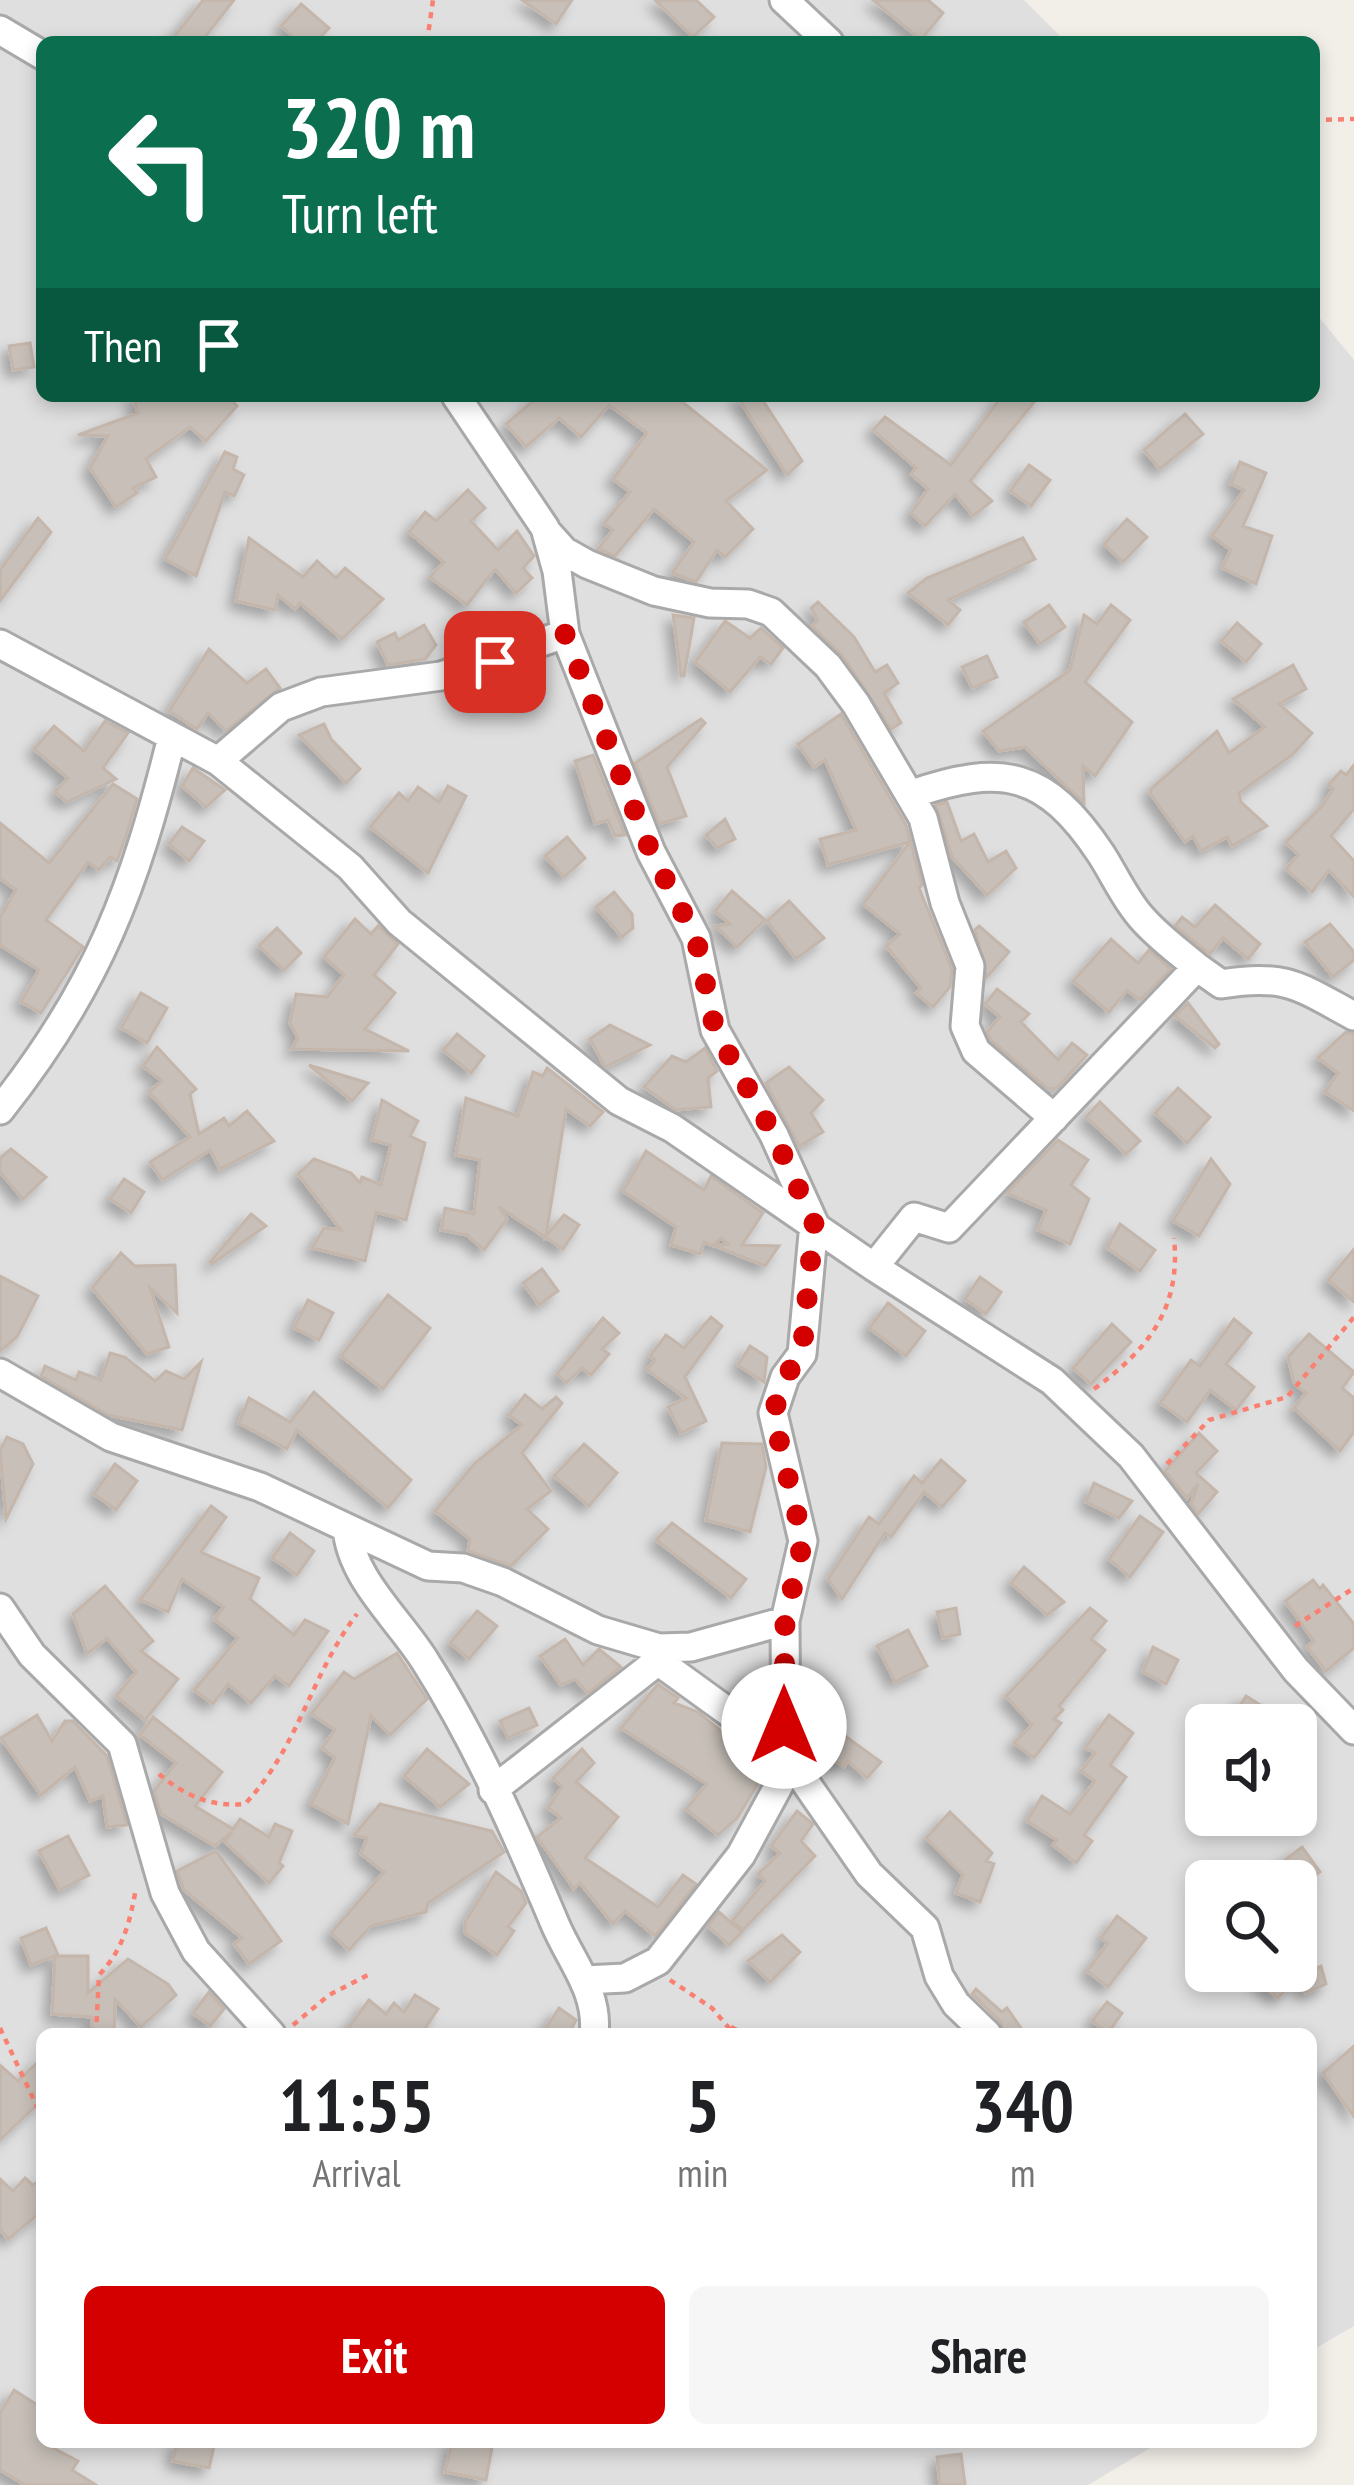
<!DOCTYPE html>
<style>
:root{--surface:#fff;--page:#f6f6f6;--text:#202124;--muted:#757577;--accent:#d40000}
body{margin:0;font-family:"PT Sans Narrow",sans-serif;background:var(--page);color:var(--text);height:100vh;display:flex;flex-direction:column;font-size:45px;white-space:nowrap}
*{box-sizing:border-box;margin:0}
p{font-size:39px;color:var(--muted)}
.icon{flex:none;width:66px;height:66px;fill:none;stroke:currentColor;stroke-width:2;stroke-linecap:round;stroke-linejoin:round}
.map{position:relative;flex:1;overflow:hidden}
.drawer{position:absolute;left:36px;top:2028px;width:1281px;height:420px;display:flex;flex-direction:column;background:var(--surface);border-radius:18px;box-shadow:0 6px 18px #0003}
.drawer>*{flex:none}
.banner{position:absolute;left:36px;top:36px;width:1284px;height:366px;border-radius:18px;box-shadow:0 6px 18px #0003;background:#0b6e4f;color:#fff;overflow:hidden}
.fabs{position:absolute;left:1185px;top:1704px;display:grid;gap:24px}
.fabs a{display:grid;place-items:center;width:132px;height:132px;border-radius:18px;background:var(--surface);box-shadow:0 6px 18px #0003;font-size:60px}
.pin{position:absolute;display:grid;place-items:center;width:102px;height:102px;color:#fff;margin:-51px;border-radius:24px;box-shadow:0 6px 18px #0006}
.me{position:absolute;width:132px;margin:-66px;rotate:0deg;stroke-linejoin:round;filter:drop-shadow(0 0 9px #0008)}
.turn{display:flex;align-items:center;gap:42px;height:252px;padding:0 48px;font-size:54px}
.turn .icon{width:156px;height:156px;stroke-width:2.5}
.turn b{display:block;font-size:84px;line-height:102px}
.then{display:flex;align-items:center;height:114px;padding:0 48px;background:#0003;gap:24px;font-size:45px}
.eta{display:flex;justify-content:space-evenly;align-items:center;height:204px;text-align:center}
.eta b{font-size:72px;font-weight:700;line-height:84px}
.cta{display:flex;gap:24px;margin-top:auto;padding:24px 48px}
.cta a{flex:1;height:138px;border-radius:18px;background:var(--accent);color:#fff;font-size:48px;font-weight:700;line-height:138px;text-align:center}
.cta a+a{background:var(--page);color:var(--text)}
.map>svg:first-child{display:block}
.residential{fill:#e0dfdf;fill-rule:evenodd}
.building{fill:#c7bfb8;stroke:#c4b6ab;stroke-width:3;filter:url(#shadow)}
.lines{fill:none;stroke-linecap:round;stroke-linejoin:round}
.street-casing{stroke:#a9a9a9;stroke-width:33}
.path{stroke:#fa8072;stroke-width:4.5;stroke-dasharray:6 6;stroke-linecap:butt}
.street{stroke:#fff;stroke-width:27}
.route{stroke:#d40000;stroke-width:21;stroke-dasharray:0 37.8}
</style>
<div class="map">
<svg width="1354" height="2485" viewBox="0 0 1354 2485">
<defs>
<filter id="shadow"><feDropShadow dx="-7" dy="7" stdDeviation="6" flood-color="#0004"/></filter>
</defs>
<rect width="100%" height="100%" fill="#f2efe9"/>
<path class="residential" d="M0,0H1024L1066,42H42V396H1314V311L1354,360V2326L1311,2351V2034H42V2442H1160L1088,2485H0ZM1206,1725H1296V1815H1206ZM1206,1881H1296V1971H1206Z"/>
<path class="building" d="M203,0H234L201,42H170Z
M522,0H572L556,24Z
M655,0H696L714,17L693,37Z
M873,0H928L943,13L921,40Z
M301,4L329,28L316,42H299L281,26Z
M30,343L34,367L13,370L9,346Z
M133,396H228L237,406L206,441L190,427L146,459L156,477L133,488L137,493L116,507L90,468L108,436L78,435L138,413Z
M539,396H675L767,470L726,501L753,529L725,557L717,550L696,582L672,573L694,542L654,509L615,556L598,549L613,530L604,523L630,492L613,479L647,433L609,405L581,437L559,418L526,447L506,424Z
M737,396H760L802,461L787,475Z
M1002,396H1039L970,481L992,501L973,516L955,494L925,526L911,513L928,489L911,474L916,468L873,430L885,417L951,465Z
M1185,414L1203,434L1160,469L1144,450Z
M225,452L237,457L233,469L244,475L234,496L225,492L196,576L165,559Z
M1240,462L1266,473L1243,526L1272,536L1256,584L1222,568L1231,550L1212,536L1244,490L1231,484Z
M1029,465L1050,480L1031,506L1010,491Z
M468,490L485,508L471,521L498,550L517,531L534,556L523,568L532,578L516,593L495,569L467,605L430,577L444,562L409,532L425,512L436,521Z
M38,518L51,532L0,601V570Z
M1127,519L1147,537L1123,562L1104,544Z
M249,538L303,577L317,561L336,578L345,568L383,599L342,639L300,603L295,609L278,595L275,610L236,601Z
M1023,538L1035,559L948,600L960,610L948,625L908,593L927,578Z
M818,602L854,637L875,672L887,665L898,683L884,693L901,723L891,729L842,655L812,626L818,620L811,608Z
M1049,605L1065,627L1040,644L1024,622Z
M1111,605L1130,620L1085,682L1132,722L1095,776L1083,766L1084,803L1025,747L999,751L983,731L1070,670L1084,615L1097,624Z
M673,615L694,618L684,676H681Z
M725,621L750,638L761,628L783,648L771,664L760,657L730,692L695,662Z
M1237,623L1261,644L1246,662L1221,641Z
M424,625L436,645L425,659L388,665L377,642L395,633L398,640Z
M209,649L247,683L266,669L280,688L226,731L208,713L197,729L169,711Z
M987,656L997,677L972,688L962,667Z
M1293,665L1306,689L1279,704L1312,733L1292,755L1239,793L1241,802L1267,826L1232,846L1227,837L1201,851L1193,836L1185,842L1150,793L1152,788L1217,731L1229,753L1265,727L1233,699Z
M841,714L906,825L922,885L919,888L952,969L950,987L933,1007L916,993L921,988L886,946L900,934L863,904L910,842L828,865L820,839L856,830L825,760L814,767L798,744Z
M701,719L705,723L667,767L686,816L659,824L635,763Z
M105,721L128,733L103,768L116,779L67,802L55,792L68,778L34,749L54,726L84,751Z
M324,724L331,739L360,769L346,783L299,735Z
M593,755L625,835L615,836L608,820L595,824L575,761Z
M1354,765V809L1331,836L1354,861V897L1329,870L1312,892L1286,869L1298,855L1286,842L1323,805L1333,789L1328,785L1341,771L1346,775Z
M193,768L225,790L206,807L182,786Z
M113,784L137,799L126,836L117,861L110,857L99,870L88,862L46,920L83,947L41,1013L21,1002L39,970L0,945V917L16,890L0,878V823L49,863Z
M448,786L466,796L428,873L370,827L399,793L408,801L418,787L439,802Z
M947,802L961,841L974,834L988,862L1006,851L1016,868L987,895L952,857L936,805Z
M725,819L735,839L717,848L706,835Z
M182,827L204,841L189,861L169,844Z
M567,837L585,858L564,877L545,856Z
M732,891L765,920L737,947L716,926L730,924L715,911Z
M614,892L632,914L633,928L622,937L596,907Z
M789,901L824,938L796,959L767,921Z
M1215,905L1260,944L1248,959L1223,938L1210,954L1175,926L1182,917L1195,927Z
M355,919L371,934L378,926L398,944L374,975L395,993L365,1029L409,1051L292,1049L298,1038L290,1023L296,994L327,997L344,975L324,957Z
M1330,924L1354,952V960L1333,977L1305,942Z
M979,926L1009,952L987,977L975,930Z
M277,928L301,953L284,970L259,946Z
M1111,939L1138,963L1149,950L1171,969L1140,1000L1127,990L1109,1012L1073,981Z
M997,989L1029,1014L1021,1022L1058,1060L1072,1043L1087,1055L1057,1088L1048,1089L991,1040L987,1032L1000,1017L985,1004Z
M141,993L167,1008L147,1043L121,1028Z
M1188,1003L1219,1044L1215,1048L1175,1016Z
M610,1025L650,1045L605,1067L590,1039Z
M1346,1032L1354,1034V1111L1325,1092L1338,1073L1318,1058Z
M457,1034L484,1056L471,1073L443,1050Z
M157,1047L196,1089L190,1094L199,1134L224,1118L229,1126L247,1111L274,1141L220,1169L210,1150L162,1180L150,1162L190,1137L149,1092L162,1081L143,1066Z
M705,1048L717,1071L708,1078L711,1107L676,1110L644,1087L672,1056L686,1062Z
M309,1065L368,1083L352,1101Z
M789,1067L823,1100L811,1113L823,1132L799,1146L766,1083Z
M547,1068L603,1112L590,1126L566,1109L546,1236L564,1215L579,1225L563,1249L499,1207L507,1219L484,1250L467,1235L441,1230L445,1208L474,1214L480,1160L456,1155L466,1098L518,1116L533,1072L543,1076Z
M1178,1088L1210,1117L1187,1143L1155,1113Z
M382,1100L418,1121L410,1136L425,1143L406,1220L376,1212L365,1261L312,1248L324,1228L341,1230L298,1174L314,1159L351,1173L360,1183L362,1177L381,1185L391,1145L372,1140Z
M1100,1102L1140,1141L1126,1154L1086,1117Z
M1058,1140L1088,1160L1071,1185L1089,1199L1070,1244L1038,1230L1046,1210L1007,1193Z
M11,1149L46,1177L23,1199L0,1172V1158Z
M646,1151L704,1190L711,1176L763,1213L742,1245L779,1246L765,1266L715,1246L728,1244L721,1238L713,1246L704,1242L700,1254L671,1245L676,1227L623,1191Z
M1211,1159L1230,1184L1199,1236L1173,1221Z
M124,1179L144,1192L131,1213L110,1199Z
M251,1214L266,1226L212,1264L210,1262Z
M1120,1224L1155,1250L1140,1271L1107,1248Z
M1354,1249V1302L1328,1280Z
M121,1253L135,1266L175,1265L177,1313L150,1288L169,1347L147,1354L92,1288Z
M542,1269L558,1291L539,1305L523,1283Z
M0,1276L38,1296L17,1337L0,1351Z
M980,1277L1001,1292L986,1314L965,1299Z
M388,1295L430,1328L383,1389L341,1356Z
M308,1300L333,1313L319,1340L294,1328Z
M888,1303L925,1331L906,1356L869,1328Z
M711,1317L722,1326L685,1377L706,1421L681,1433L668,1407L686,1398L647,1370L655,1360L650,1356L666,1335L684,1348Z
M603,1318L619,1333L602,1349L609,1354L591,1375L582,1368L566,1383L557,1374Z
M1234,1319L1251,1333L1226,1364L1254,1387L1236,1410L1210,1390L1187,1422L1160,1403L1191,1360L1200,1366Z
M1112,1324L1131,1342L1091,1384L1073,1368Z
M1309,1334L1354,1372L1342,1388L1354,1398V1432L1340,1451L1294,1408L1306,1393L1294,1383L1288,1357Z
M750,1346L767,1357L764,1382L738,1365Z
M110,1353L125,1357L155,1381L166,1371L184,1379L201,1362L182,1430L108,1415L41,1376L45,1366L76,1380L79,1372L101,1380Z
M314,1392L411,1480L388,1508L297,1430L287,1449L239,1423L249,1398L290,1422Z
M525,1395L542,1409L556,1397L562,1403L522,1453L551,1491L527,1509L548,1529L511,1566L468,1551L470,1539L435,1511L475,1463L522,1425L509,1415Z
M1199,1433L1217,1451L1196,1473L1217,1492L1198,1514L1191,1504L1198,1484L1187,1498L1165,1471Z
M7,1437L23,1444L33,1464L6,1519L0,1451Z
M722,1443L762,1444L766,1467L750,1532L706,1520Z
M584,1444L617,1473L589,1506L554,1476Z
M941,1460L965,1481L942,1507L924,1492L891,1537L885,1533L842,1599L828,1579L869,1517L879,1524L914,1476L922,1483Z
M115,1464L137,1481L116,1510L94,1494Z
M1094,1483L1132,1501L1119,1518L1086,1502Z
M211,1506L226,1517L201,1552L259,1578L250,1599L294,1635L305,1620L328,1631L289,1686L275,1676L251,1703L228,1684L213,1704L194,1690L238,1638L214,1619L224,1607L182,1579L168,1612L140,1600Z
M1140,1516L1163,1532L1130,1577L1109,1559Z
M672,1523L746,1579L731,1598L656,1540Z
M290,1533L314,1551L297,1575L272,1558Z
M1024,1567L1064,1602L1047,1615L1011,1583Z
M1313,1580L1320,1589L1323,1585L1354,1624V1648L1326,1671L1307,1647L1314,1641L1285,1601Z
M105,1586L153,1641L141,1651L178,1679L145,1720L116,1696L136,1672L107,1638L87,1654L73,1614Z
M956,1608L960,1634L943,1638L937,1612Z
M1090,1608L1106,1621L1091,1639L1105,1650L1059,1706L1063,1710L1054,1719L1061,1723L1034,1758L1014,1743L1032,1725L1006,1696Z
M477,1611L497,1626L469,1659L450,1643Z
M908,1630L927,1666L895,1682L877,1646Z
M565,1639L583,1665L599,1649L621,1667L588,1693L575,1679L561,1685L540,1656Z
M1153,1647L1178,1660L1166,1684L1143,1672Z
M397,1653L427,1699L390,1735L371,1716L348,1824L311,1804L335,1758L322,1748L335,1730L311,1714L344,1672L354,1679Z
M752,1674L767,1686L757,1710L736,1696Z
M658,1684L678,1698L674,1703L698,1712L767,1769L737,1818L718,1835L686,1809L707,1784L621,1728Z
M1246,1696L1270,1711L1261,1725L1234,1714Z
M529,1708L537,1725L508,1738L500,1721Z
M37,1715L52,1741L65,1721H73L107,1756L127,1825L107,1827L103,1796L90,1801L75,1767L41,1795L1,1738Z
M816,1715L881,1762L867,1778L848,1761L844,1767L804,1740Z
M1109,1715L1133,1733L1110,1765L1126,1777L1084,1835L1092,1841L1076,1863L1053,1845L1057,1840L1027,1821L1042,1796L1070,1814L1095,1781L1081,1771L1095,1753L1085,1748Z
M153,1717L222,1772L195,1806L233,1829L240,1819L269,1837L275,1824L292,1831L279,1863L283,1866L269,1883L225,1842L232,1832L215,1846L161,1814L154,1791L176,1763L140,1735Z
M427,1749L469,1784L440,1807L404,1776Z
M582,1749L594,1763L576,1782L618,1817L585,1858L658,1907L683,1875L696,1884L655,1936L625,1911L613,1924L580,1883L574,1889L537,1837L561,1818L548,1808L562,1787L553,1778Z
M380,1804L492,1831L504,1852L428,1903L426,1912L371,1926L349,1950L331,1933L384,1872L361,1854L367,1838L354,1835Z
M797,1811L813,1824L801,1841L815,1856L743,1930L732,1921L765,1881L758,1874L780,1853L771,1846Z
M950,1812L992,1853L986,1861L994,1864L980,1902L956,1893L963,1875L926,1838Z
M68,1836L89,1875L60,1890L39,1851Z
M1302,1847L1320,1872L1307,1881H1257Z
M216,1851L281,1941L249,1964L234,1944L242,1938L184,1890L177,1871Z
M496,1872L521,1891L526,1903L508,1927L514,1931L497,1955L465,1933V1922Z
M719,1912L742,1932L729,1945L708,1926Z
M1117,1916L1146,1938L1108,1987L1087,1971L1108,1943L1101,1938Z
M46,1928L58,1955L31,1965L21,1938Z
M782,1935L800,1952L770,1982L748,1961Z
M55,1956H88V1993L128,1959L168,1984L176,1995L141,2027L115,1999L114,2034H92V2017L52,2014Z
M1321,1966L1326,1984L1306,1993L1298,1977Z
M1268,1971H1302L1278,1998L1258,1982Z
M976,1989L1002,2012L1007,2008L1025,2034H1005L1000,2021L972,1994Z
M209,1992L224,2009L210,2026L193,2013Z
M415,1995L438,2009L424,2030L429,2034H344L369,2000L386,2014L394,2003L404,2012Z
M1107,2002L1122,2013L1108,2033L1092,2021Z
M559,2008L576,2020L569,2034H542Z
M1354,2046V2117L1323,2073Z
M42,2058V2100L0,2140V2065L18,2081Z
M25,2178L33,2185L42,2179V2211L8,2239L0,2229V2179L13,2191Z
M14,2390L42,2408V2442L78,2461L72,2470L96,2485H25L0,2470V2413Z
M177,2442L214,2446L209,2468L173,2461Z
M452,2442H493L486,2480L445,2472Z
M961,2454L965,2485H940L937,2457Z"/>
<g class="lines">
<defs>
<path id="street" d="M784,0L829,42
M0,30L42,55
M547,532L564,551L587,564L654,591L710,603L748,604L771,612L828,666L856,704L923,818L945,903L970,966L965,1026L976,1051L1054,1118
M0,644L218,761L350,867L399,922L619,1101L672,1128L874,1267
M218,761L281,707L321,692L441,676L565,634
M912,794C1002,763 1046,771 1101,854C1114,874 1125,899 1141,917C1157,936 1178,951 1197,967
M1354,1016C1300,987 1287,973 1221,984L1197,967L949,1228L914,1217L874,1267L1052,1381L1131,1456L1296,1670L1354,1730
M0,1110C98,987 135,887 172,737
M0,1373L111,1437L260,1487L428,1566L463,1568L503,1582L598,1630L659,1648L691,1647L785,1621L803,1541L773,1413L785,1377L802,1354L814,1223L774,1135L715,1030L696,938L651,852L565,634L557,571L545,528L456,396
M347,1528C351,1579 399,1619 425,1661C477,1743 517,1834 555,1924C570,1960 599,1992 594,2034
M0,1608L32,1655L122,1744L165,1893L196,1951L271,2034
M658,1661L785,1753L869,1874L925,1928L939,1976L956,2004L987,2034
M493,1790L658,1661L654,1648
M584,1980L625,1978L658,1961L741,1855L786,1772L785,1621"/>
</defs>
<use href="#street" class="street-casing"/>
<path class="path" d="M427,42L433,0
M1314,120L1354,119
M1094,1389C1150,1348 1181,1307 1174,1238
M1167,1464L1209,1420L1287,1397L1354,1317
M1295,1626L1354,1588
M159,1774C185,1796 211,1807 245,1804C300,1745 310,1676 357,1614
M670,1980L712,2008L734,2034
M293,2025L329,1995L372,1973
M731,2027L745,2034
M0,2028L42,2117
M96,2034L99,1975C123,1950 130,1922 136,1888"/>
<use href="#street" class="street"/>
</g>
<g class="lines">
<path class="route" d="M495,662L565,634L651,852L696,938L715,1030L774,1135L814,1223L802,1354L785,1377L773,1414L803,1541L785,1621L784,1726"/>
</g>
</svg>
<div class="fabs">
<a><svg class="icon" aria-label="sound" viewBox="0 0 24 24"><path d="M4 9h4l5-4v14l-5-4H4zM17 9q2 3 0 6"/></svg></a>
<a><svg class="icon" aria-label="search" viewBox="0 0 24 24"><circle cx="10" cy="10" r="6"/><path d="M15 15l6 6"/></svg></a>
</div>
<div class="pin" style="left:495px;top:662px;background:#d93025"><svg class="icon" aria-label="arrive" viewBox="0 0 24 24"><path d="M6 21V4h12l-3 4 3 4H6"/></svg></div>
<svg class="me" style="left:784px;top:1726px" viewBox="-20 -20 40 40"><circle r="19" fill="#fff"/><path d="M0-13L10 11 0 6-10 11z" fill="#d40000"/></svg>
<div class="banner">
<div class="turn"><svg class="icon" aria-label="left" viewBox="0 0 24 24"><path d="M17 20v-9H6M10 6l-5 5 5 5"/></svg><div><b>320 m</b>Turn left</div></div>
<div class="then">Then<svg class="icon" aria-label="arrive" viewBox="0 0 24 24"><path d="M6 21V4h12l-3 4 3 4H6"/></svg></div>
</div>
<section class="drawer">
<div class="eta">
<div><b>11:55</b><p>Arrival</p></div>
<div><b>5</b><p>min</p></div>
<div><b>340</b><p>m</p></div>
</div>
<div class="cta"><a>Exit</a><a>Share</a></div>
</section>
</div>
